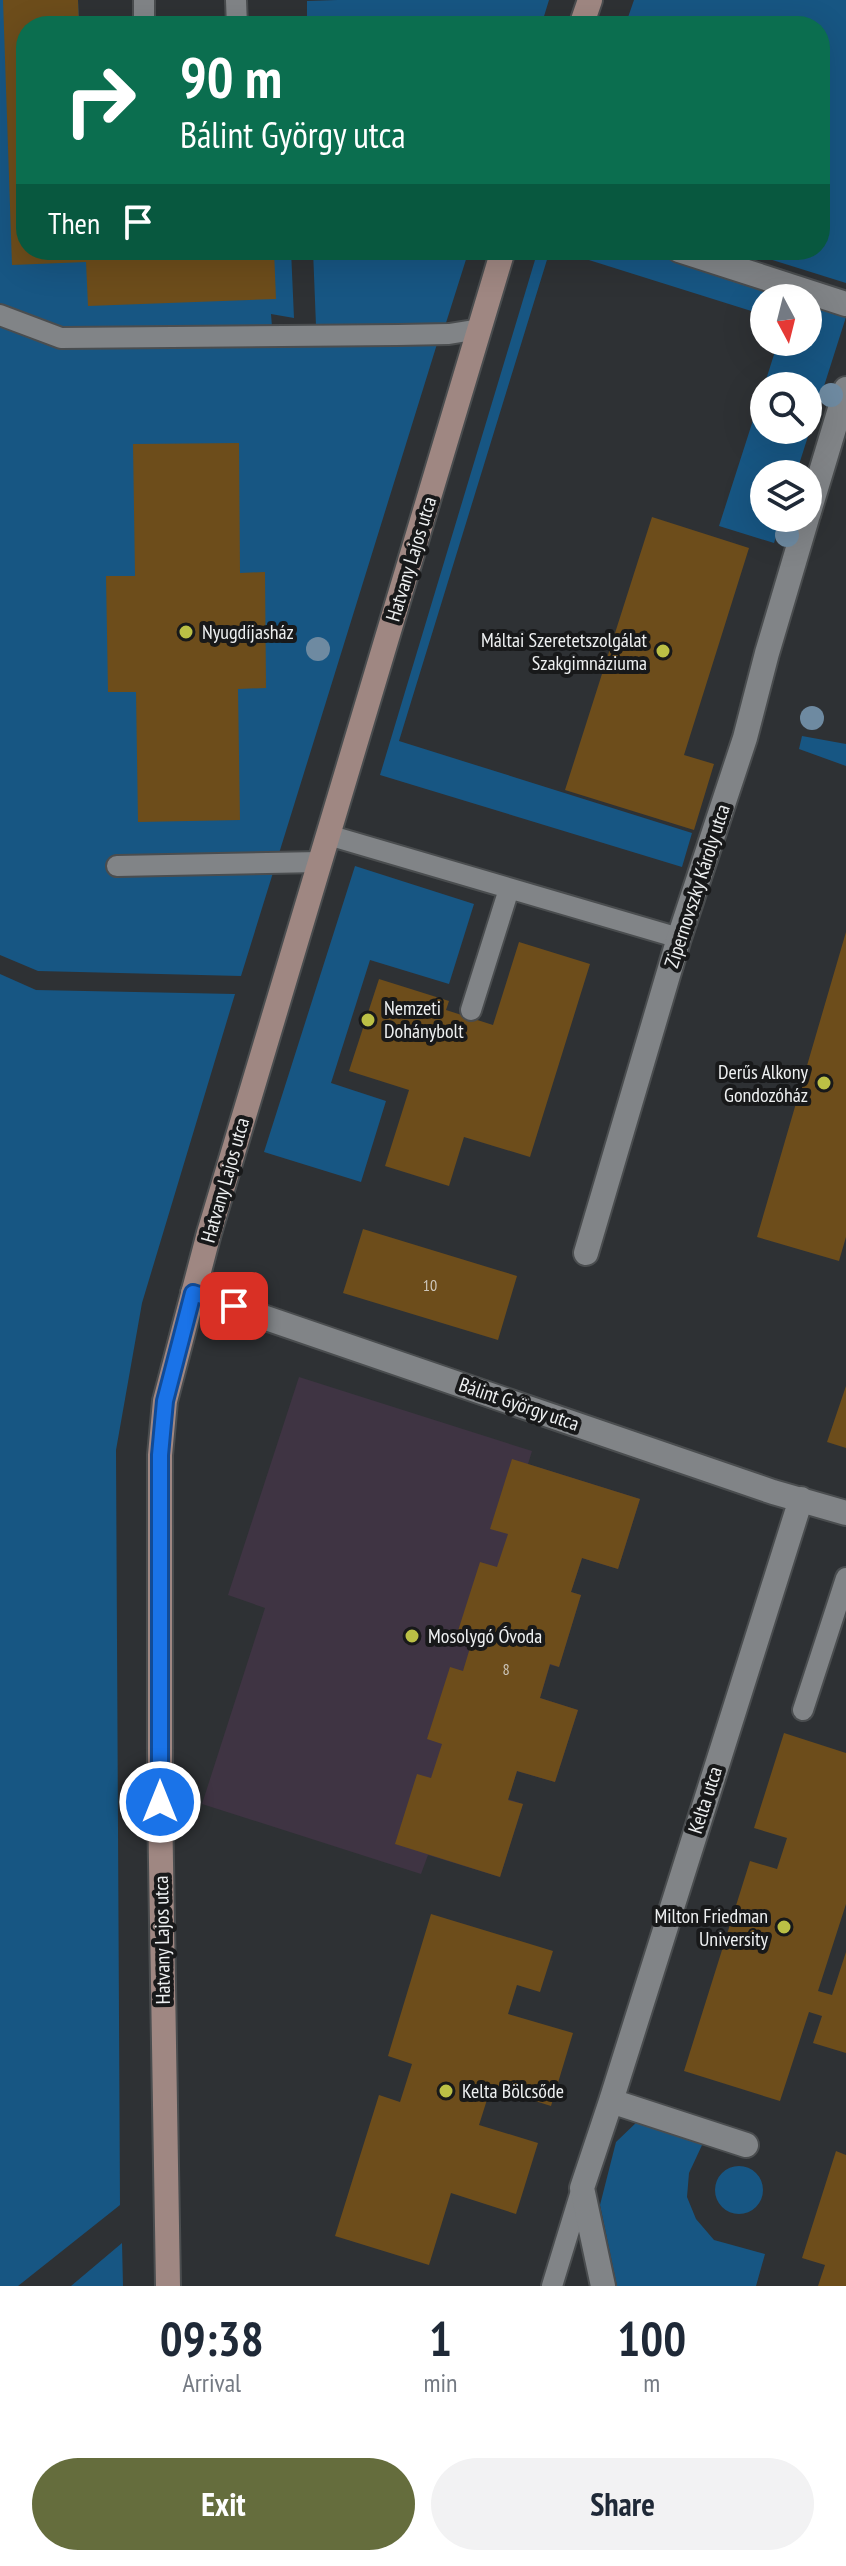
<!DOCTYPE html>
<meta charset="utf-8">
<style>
:root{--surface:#fff;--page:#f2f2f3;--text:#1f2937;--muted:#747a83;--accent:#656d3d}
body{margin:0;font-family:"PT Sans Narrow",sans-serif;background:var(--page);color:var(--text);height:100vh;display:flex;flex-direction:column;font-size:30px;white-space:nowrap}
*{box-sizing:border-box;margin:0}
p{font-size:26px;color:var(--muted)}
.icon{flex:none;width:44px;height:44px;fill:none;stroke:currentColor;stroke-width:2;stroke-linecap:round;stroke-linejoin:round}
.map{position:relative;height:2286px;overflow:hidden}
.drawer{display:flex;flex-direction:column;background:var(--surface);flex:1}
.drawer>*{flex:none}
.top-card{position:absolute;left:16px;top:16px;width:814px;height:244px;border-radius:32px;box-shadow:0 8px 32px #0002;background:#0b6e4f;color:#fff;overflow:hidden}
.needle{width:52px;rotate:173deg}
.buttons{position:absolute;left:750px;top:284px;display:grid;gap:16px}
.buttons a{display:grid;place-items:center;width:72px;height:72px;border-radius:50%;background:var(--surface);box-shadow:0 8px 32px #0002;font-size:40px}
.pin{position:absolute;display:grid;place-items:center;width:68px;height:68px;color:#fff;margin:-34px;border-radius:16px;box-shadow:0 4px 12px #0006}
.me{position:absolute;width:88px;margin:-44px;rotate:0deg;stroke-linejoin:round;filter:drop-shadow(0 0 6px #0008)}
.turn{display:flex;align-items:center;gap:28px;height:168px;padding:0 32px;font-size:36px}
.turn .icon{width:104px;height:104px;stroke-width:2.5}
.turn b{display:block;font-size:56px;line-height:68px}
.then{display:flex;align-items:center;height:76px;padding:0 32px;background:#0003;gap:16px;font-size:30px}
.eta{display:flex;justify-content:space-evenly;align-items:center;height:136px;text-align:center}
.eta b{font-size:48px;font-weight:800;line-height:56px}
.action{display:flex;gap:16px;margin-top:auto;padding:16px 32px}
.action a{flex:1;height:92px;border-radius:48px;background:var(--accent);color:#fff;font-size:32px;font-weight:800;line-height:92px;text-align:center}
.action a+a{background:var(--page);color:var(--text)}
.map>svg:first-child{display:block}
.education{fill:#3f3443}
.green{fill:#175683}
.building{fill:#6d4d1b}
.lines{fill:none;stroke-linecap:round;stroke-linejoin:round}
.lane-casing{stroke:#4a4d4f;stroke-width:24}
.street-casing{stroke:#4a4d4f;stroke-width:28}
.secondary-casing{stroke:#4a4d4f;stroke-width:28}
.lane{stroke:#818487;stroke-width:20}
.street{stroke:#818487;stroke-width:24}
.secondary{stroke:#9f8782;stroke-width:24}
.tree{fill:#6e8aa1}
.route-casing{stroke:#114b97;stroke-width:20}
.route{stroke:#1a73e8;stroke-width:14}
.poi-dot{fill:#bbc045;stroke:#18191a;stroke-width:3}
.labels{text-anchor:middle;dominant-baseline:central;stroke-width:8;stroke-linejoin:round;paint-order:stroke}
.number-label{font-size:16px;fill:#cec7bc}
.street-label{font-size:20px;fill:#eef0f1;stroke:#18191a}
.poi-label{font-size:20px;fill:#eef0f1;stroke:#18191a;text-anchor:start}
</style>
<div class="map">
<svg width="846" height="2286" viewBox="0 0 846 2286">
<rect width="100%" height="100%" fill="#2e3134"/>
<path class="education" d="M299,1377L532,1451L528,1464L640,1499L618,1569L582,1558L571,1592L581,1595L559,1667L550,1665L540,1698L578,1710L555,1782L517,1771L508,1799L523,1804L500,1877L428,1855L421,1874L202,1804L265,1608L228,1595Z"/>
<path class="green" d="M0,0H78L79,26H26V250H291L294,318L271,314L272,327L62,330L0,308Z
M337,0H549L541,26H307V1Z
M634,0H846V283L740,250H820V26H625Z
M313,250H469L445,326H316Z
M538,250H550L399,741L692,833L682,867L380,775Z
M557,250H668L807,298H764V315Z
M808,298L846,311V317L796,474H764V518H782L774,543L719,526L764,386V430H808V386H764L778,342H808Z
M0,322L60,346L437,344L241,976L38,971L0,955Z
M802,736L846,744V766L799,749Z
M355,866L474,904L449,984L370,960L331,1083L386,1101L361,1182L264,1152Z
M0,974L36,990L235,994L142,1303L116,1450L120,2205L18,2286H0Z
M640,2119L703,2143L689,2173L687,2197L696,2219L714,2240L765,2254L756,2286H617L600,2205L616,2142Z
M715 2190a24 24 0 1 1 48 0a24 24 0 1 1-48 0Z
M122,2243L123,2286H71Z"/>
<path class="building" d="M3,0H78L79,26H26V250H274L276,299L88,306L86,262L12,265Z
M239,443L240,573L265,572L266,688L238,689L240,820L138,822L136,692H108L106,576H135L133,444Z
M652,517L749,548L684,755L714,764L694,830L565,790Z
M846,932V1237L839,1261L757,1237Z
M519,942L590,964L530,1157L464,1137L449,1186L385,1166L409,1090L349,1071L379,979L449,1001L446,1010L493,1025Z
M363,1229L517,1276L498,1340L343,1293Z
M846,1386V1448L827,1442Z
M512,1459L640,1499L618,1569L582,1558L571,1592L581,1595L559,1667L550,1664L540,1698L578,1710L555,1782L517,1771L508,1800L523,1804L500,1877L395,1844L417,1774L431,1778L442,1744L427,1739L450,1667L463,1671L473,1638L457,1634L480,1562L497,1567L508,1534L490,1529Z
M784,1733L846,1753V1904L818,1991L832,1995L846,1952V2053L813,2043L822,2016L809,2012L780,2101L684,2071L750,1861L777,1869L787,1838L754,1828Z
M431,1914L553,1951L540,1992L517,1985L508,2014L573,2033L551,2106L491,2087L479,2125L538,2143L516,2214L451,2193L429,2265L335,2236L379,2095L400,2102L412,2064L388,2056Z
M836,2151L846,2155V2286H818L825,2265L802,2258Z"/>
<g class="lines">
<defs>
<path id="lane" d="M144,0V26
M236,0L237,26
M0,315L61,338L398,335L449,334L480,329
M328,835L679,938
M117,866L320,862
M471,1010L509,889
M803,1710L846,1578
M552,2286L582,2188"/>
<path id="street" d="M679,250L846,304
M808,515L846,389
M586,1253L679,938L745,738L767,653L807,518
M193,1293L773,1492L846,1513
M611,2101L746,2145
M603,2286L582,2188L611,2101L801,1499"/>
<path id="secondary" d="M581,26L590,0
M168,2286L160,1802V1455L165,1401L209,1233L503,250"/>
</defs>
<use href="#lane" class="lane-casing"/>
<use href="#street" class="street-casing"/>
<use href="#secondary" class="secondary-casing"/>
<use href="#lane" class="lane"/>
<use href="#street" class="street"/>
<use href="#secondary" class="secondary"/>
</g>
<g class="tree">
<circle cx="831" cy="395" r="12"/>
<circle cx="787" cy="535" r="12"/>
<circle cx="318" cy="649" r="12"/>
<circle cx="812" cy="718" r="12"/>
</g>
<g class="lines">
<defs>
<path id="route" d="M160,1802V1455L165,1401L193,1293L234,1306"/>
</defs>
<use href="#route" class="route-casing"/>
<use href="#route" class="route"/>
</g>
<g class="poi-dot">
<circle cx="186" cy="632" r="8"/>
<circle cx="663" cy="651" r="8"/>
<circle cx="368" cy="1020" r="8"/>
<circle cx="824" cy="1083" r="8"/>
<circle cx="412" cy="1636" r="8"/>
<circle cx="784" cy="1927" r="8"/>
<circle cx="446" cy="2091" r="8"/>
</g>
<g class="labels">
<g class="number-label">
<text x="430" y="1285">10</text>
<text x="506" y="1669">8</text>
</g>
<g class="street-label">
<text transform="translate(411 559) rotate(-73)">Hatvany Lajos utca</text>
<text transform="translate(697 886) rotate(-72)">Zipernovszky Károly utca</text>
<text transform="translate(225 1180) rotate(-74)">Hatvany Lajos utca</text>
<text transform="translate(519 1404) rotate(19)">Bálint György utca</text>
<text transform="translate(705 1800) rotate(-72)">Kelta utca</text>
<text transform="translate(162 1940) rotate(-91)">Hatvany Lajos utca</text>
</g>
<g class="poi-label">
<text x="202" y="632">Nyugdíjasház</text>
<text x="647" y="640" text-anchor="end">Máltai Szeretetszolgálat<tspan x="647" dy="23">Szakgimnáziuma</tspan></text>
<text x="384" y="1008">Nemzeti<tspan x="384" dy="23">Dohánybolt</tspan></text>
<text x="808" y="1072" text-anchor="end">Derűs Alkony<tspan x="808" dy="23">Gondozóház</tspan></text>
<text x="428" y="1636">Mosolygó Óvoda</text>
<text x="768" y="1916" text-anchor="end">Milton Friedman<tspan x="768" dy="23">University</tspan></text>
<text x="462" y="2091">Kelta Bölcsőde</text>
</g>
</g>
</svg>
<div class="buttons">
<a><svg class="needle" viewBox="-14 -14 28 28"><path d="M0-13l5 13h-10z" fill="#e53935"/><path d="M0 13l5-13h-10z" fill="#747a83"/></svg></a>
<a><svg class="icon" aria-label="search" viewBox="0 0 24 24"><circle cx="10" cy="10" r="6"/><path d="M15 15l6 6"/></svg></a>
<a><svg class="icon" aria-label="layers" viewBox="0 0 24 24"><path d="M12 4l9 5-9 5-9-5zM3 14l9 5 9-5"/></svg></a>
</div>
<div class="pin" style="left:234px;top:1306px;background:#d93025"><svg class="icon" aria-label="arrive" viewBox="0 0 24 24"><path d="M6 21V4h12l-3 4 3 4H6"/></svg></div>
<svg class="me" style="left:160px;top:1802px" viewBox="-20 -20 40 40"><circle r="17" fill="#1a73e8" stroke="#fff" stroke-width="3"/><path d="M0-11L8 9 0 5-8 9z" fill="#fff"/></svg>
<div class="top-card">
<div class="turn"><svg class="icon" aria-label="right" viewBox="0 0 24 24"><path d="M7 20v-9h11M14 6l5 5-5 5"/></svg><div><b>90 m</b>Bálint György utca</div></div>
<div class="then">Then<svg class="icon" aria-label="arrive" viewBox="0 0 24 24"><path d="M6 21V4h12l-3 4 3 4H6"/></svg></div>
</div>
</div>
<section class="drawer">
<div class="eta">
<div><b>09:38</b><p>Arrival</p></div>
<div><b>1</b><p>min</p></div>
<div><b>100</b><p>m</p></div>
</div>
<div class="action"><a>Exit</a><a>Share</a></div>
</section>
